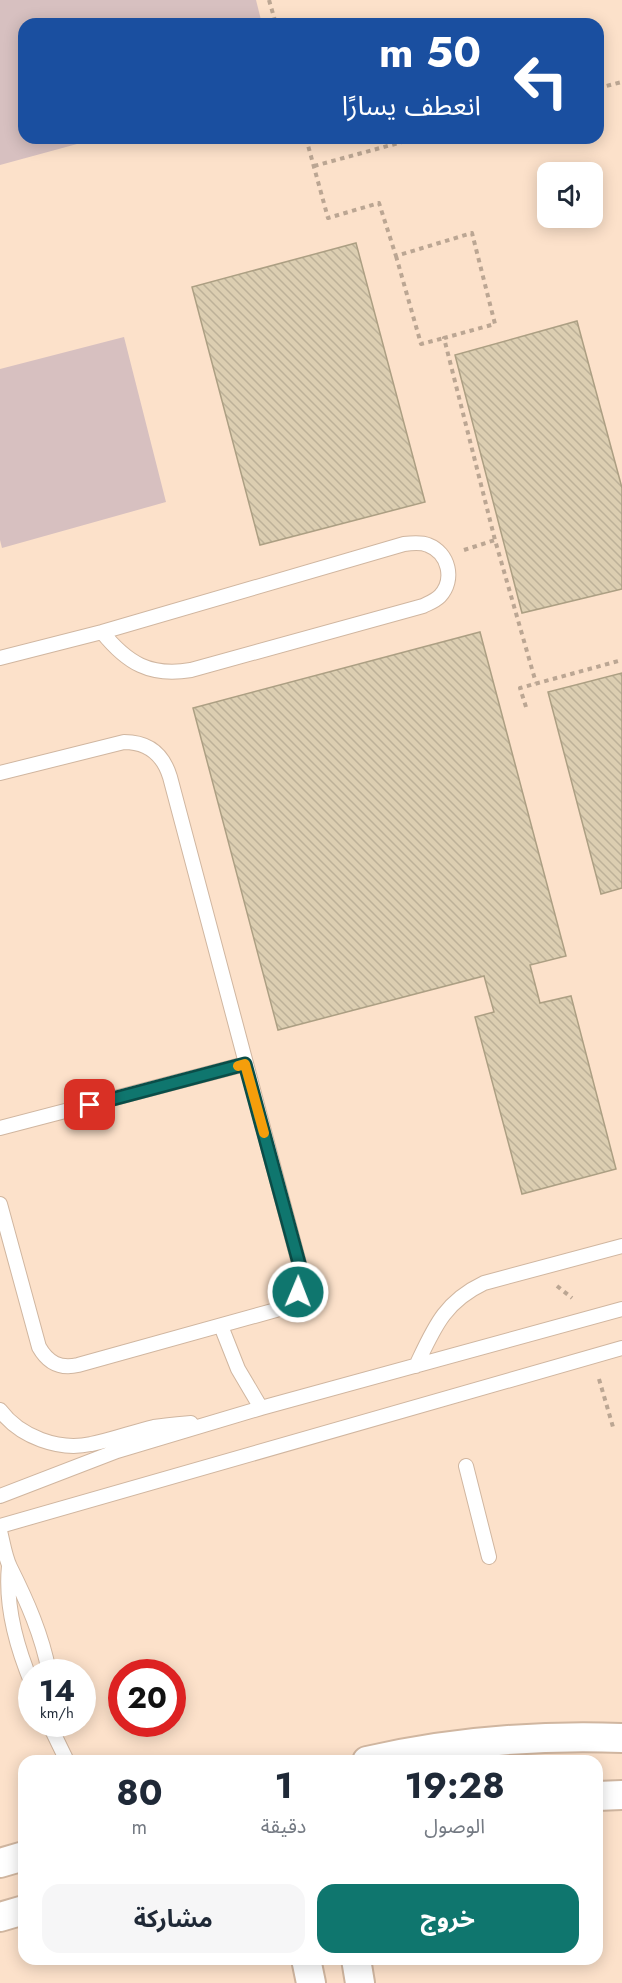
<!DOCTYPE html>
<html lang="ar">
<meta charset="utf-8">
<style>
:root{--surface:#fff;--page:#f6f6f7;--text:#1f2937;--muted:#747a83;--accent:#0f766e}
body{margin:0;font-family:Jost,"Noto Sans Arabic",sans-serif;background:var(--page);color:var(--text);direction:rtl;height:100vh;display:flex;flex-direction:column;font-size:22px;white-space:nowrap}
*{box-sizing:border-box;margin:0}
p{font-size:20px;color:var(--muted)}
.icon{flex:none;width:33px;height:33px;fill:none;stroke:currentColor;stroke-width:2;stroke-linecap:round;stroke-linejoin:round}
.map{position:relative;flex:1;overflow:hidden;direction:ltr}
.drawer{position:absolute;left:18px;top:1755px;width:585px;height:210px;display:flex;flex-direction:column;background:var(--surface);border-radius:18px;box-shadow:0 3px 15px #0003;direction:rtl}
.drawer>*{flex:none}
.banner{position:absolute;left:18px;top:18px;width:586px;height:126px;border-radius:18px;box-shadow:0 3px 15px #0003;direction:rtl;background:#1a4fa0;color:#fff;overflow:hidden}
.fabs{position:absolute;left:537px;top:162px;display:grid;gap:12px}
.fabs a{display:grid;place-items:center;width:66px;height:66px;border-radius:12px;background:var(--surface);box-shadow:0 3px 15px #0003;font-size:30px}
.speed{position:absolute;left:18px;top:1659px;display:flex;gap:12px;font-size:30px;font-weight:700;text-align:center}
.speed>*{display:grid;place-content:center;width:78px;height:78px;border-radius:50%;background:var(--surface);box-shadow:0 3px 15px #0003;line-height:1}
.speed small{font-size:15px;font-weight:400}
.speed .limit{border:9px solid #d22;background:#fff;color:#111}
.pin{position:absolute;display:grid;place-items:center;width:51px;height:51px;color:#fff;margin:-26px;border-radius:12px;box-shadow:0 3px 9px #0006}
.me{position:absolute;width:66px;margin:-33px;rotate:1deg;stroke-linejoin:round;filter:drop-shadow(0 0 4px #0008)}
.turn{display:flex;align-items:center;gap:21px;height:126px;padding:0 24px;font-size:27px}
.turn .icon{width:78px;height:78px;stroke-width:2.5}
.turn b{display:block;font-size:42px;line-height:51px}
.eta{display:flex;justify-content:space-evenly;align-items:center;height:102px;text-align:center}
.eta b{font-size:36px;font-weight:700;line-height:42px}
.action{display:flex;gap:12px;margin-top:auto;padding:12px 24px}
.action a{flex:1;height:69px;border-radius:18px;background:var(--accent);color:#fff;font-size:24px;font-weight:700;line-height:69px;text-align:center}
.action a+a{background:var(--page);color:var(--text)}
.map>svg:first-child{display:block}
.pitch{fill:#d7c0c0}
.building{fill:url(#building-back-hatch);stroke:#ac9f83;stroke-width:1.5}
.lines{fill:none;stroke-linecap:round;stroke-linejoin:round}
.service-casing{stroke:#d0b6a0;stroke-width:16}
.minor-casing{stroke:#d0b6a0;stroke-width:32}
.path{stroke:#bba693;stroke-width:4;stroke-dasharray:4.5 4.5;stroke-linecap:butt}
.service{stroke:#fff;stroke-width:14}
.minor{stroke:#fff;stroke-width:28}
.route-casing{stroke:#0a4d48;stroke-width:15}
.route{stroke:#0f766e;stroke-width:10}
.slow{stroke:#f59e0b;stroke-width:10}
</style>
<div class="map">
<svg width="622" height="1983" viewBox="0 0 622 1983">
<defs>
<pattern id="building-back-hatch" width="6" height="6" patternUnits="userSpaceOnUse" patternTransform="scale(1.5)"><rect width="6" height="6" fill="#dcceb1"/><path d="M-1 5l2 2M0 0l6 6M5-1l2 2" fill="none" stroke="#bdb198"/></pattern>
</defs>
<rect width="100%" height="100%" fill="#fce1ca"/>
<path class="pitch" d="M0,0H256L262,24H24V138H99L0,165Z
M124,337L166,502L2,548L0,540V369Z"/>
<path class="building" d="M356,243L425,502L260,545L192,287Z
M577,321L622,488V589L522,613L455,355Z
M480,632L566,956L530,965L540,1003L571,996L616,1169L522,1194L475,1017L494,1012L484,976L278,1030L193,708Z
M622,673V888L601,894L548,692Z"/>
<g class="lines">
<defs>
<path id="service" d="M0,658L102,632L404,544C412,543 421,542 428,545C449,553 455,580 440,596C435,601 429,603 423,606L191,670C150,677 127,663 102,632
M0,773L124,742C148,742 163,754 170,777L299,1263C304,1286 300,1301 276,1310L78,1365C60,1369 48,1363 39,1347L0,1204
M0,1128L245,1064
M221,1326L238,1369L261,1408
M416,1366C434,1328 444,1302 484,1283L622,1246
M0,1410C20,1437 59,1451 91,1444C112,1440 133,1432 154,1427C166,1425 179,1424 191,1423
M466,1466L489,1557
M0,1496L117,1451L261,1408L622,1309
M0,1526L622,1348
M0,1531C3,1543 5,1557 10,1567C27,1601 42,1635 49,1672
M9,1566C5,1605 17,1648 32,1684
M49,1724L67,1761"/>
<path id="minor" d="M367,1761C450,1742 538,1735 622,1738
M597,1796L622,1795
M0,1863L24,1856
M0,1917L24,1910
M306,1959L311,1983
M356,1959L360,1983"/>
</defs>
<use href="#service" class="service-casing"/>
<use href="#minor" class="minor-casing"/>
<path class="path" d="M269,0L276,24
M598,88L622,82
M306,138L328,218L379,203L396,256L472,233L495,324L444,338L495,540L536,683
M314,166L417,138
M396,256L421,344L444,338
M464,550L495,540
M526,707L520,688L622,660
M557,1286L572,1298
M599,1379L613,1427"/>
<use href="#service" class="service"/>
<use href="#minor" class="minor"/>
</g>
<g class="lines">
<defs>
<path id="route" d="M90,1105L245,1064L299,1263L301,1283L298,1292"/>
</defs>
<use href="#route" class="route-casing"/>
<use href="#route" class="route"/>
<path class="slow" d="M238,1066L245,1064L264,1133"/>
</g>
</svg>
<div class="fabs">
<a><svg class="icon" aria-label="sound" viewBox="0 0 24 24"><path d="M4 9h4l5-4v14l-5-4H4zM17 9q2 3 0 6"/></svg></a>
</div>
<div class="speed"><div>14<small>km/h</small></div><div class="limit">20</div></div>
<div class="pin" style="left:90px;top:1105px;background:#d93025"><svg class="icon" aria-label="arrive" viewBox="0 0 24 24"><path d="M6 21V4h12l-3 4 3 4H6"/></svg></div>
<svg class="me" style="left:298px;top:1292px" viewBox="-20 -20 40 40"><circle r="17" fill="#0f766e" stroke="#fff" stroke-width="3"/><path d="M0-11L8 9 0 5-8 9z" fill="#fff"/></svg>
<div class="banner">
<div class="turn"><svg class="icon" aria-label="left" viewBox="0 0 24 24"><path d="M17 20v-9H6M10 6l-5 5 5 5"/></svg><div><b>50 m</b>انعطف يسارًا</div></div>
</div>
<section class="drawer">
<div class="eta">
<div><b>19:28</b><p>الوصول</p></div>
<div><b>1</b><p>دقيقة</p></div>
<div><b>80</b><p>m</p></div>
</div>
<div class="action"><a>خروج</a><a>مشاركة</a></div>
</section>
</div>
